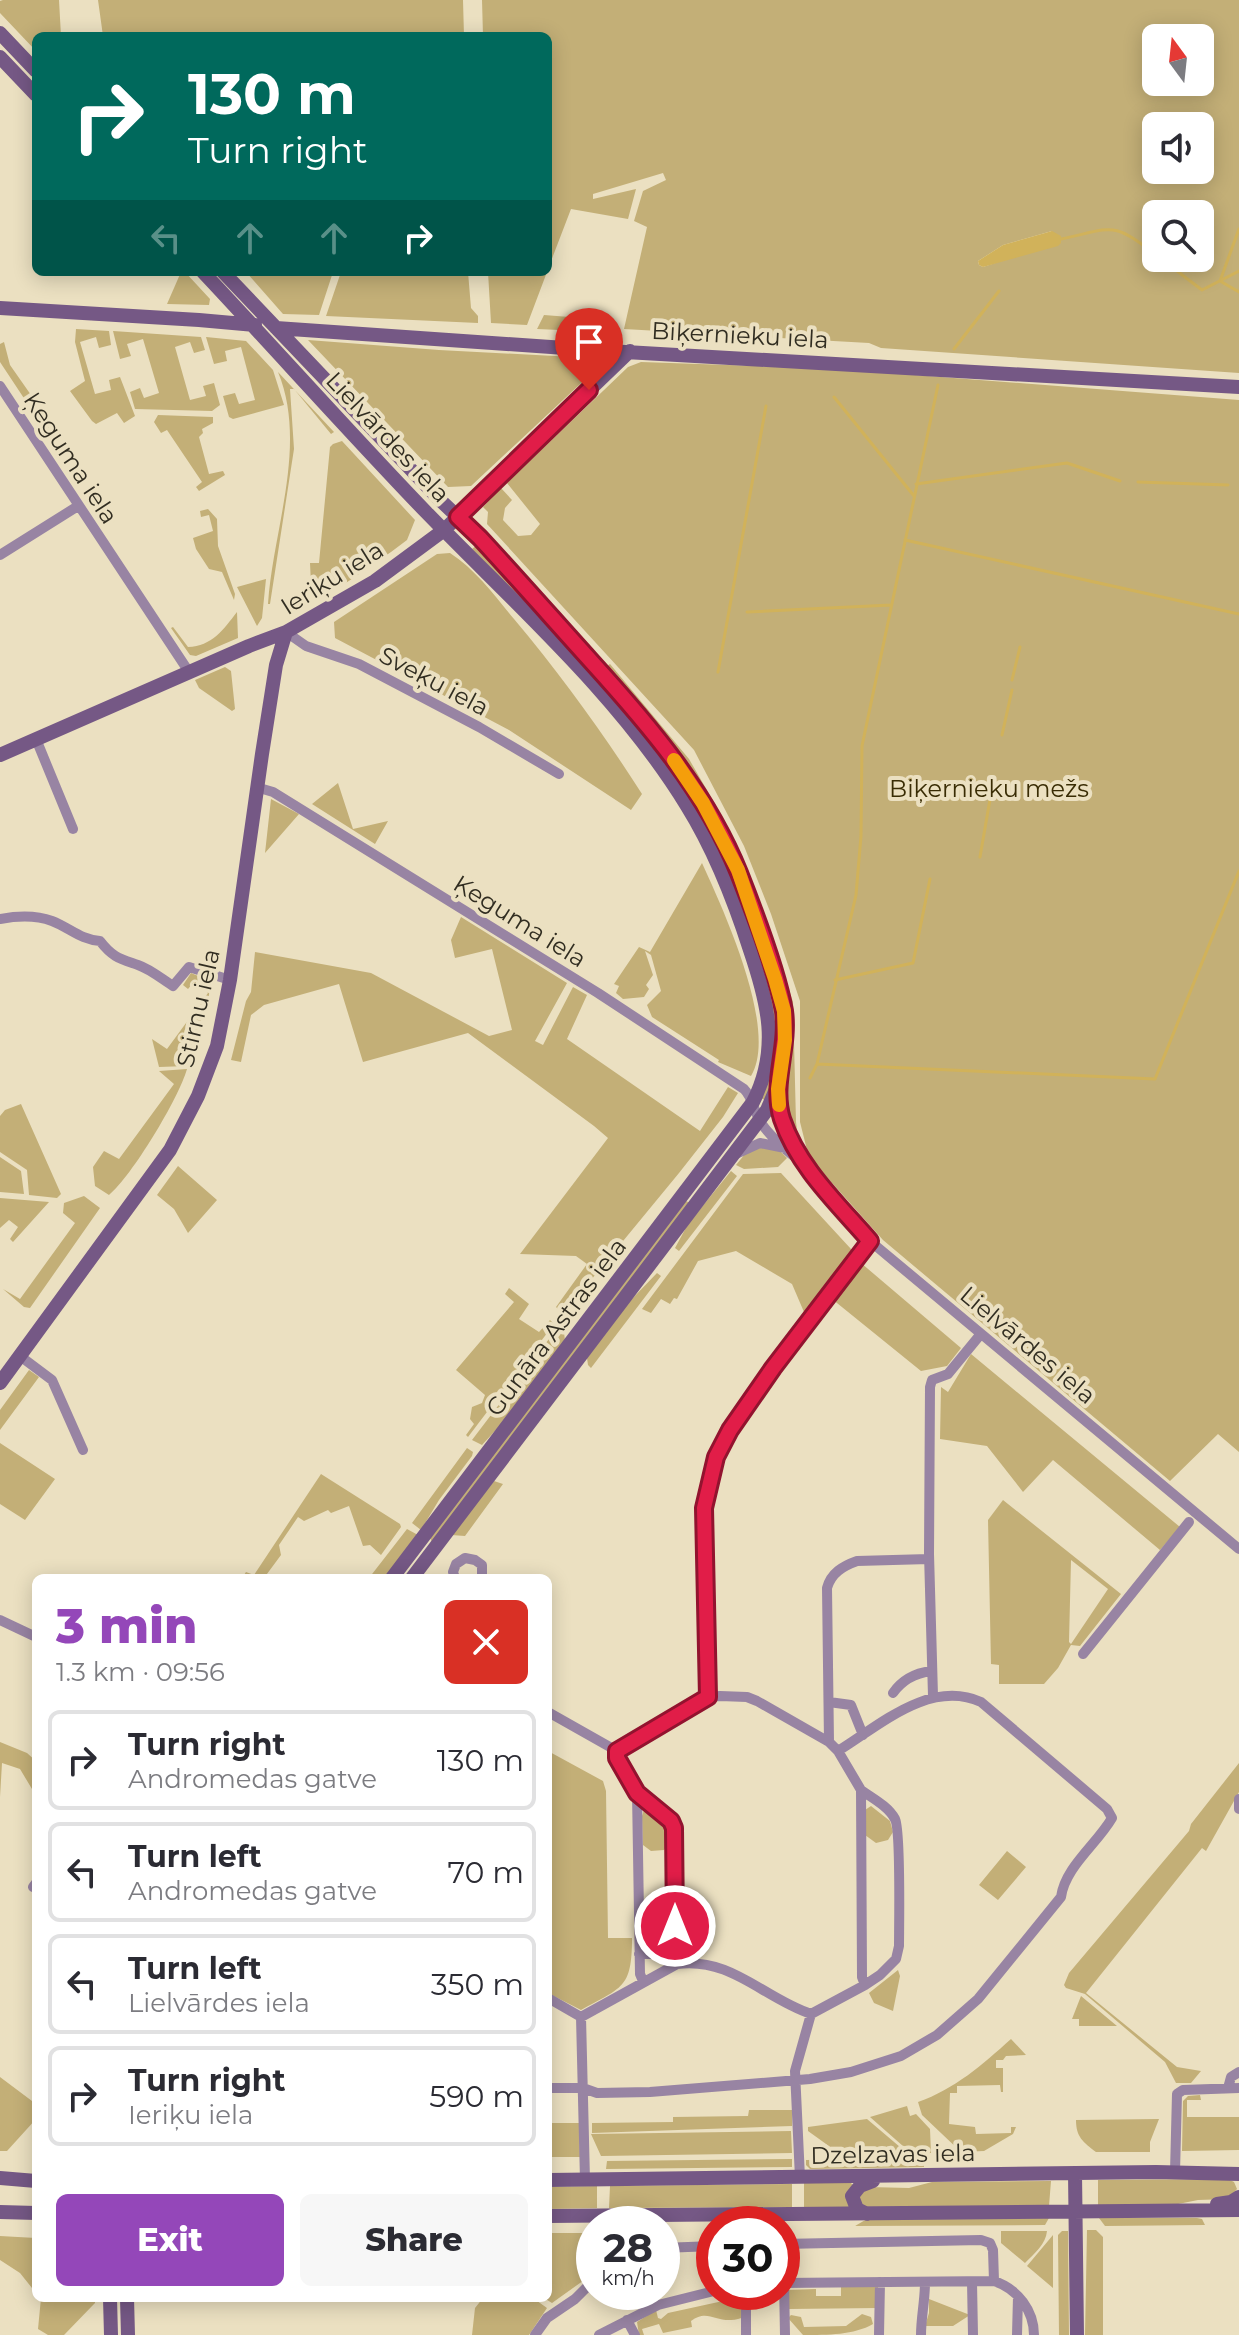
<!DOCTYPE html>
<meta charset="utf-8">
<style>
:root{--surface:#fff;--page:#f7f7f7;--text:#2b2b33;--muted:#7c7c81;--line:#e1e1e2;--accent:#9447b9}
body{margin:0;font-family:Montserrat,sans-serif;background:var(--page);color:var(--text);height:100vh;display:flex;flex-direction:column;font-size:30px;white-space:nowrap}
*{box-sizing:border-box;margin:0}
p{font-size:26px;color:var(--muted)}
.icon{flex:none;width:44px;height:44px;fill:none;stroke:currentColor;stroke-width:2;stroke-linecap:round;stroke-linejoin:round}
.map{position:relative;flex:1;overflow:hidden}
.panel{position:absolute;left:32px;top:1574px;width:520px;height:728px;display:flex;flex-direction:column;background:var(--surface);border-radius:12px;box-shadow:0 4px 20px #0003}
.panel>*{flex:none}
.banner{position:absolute;left:32px;top:32px;width:520px;height:244px;border-radius:12px;box-shadow:0 4px 20px #0003;background:#00695c;color:#fff;overflow:hidden}
.needle{width:52px;rotate:345deg}
.buttons{position:absolute;left:1142px;top:24px;display:grid;gap:16px}
.buttons a{display:grid;place-items:center;width:72px;height:72px;border-radius:12px;background:var(--surface);box-shadow:0 4px 20px #0003;font-size:40px}
.speed{position:absolute;left:576px;top:2206px;display:flex;gap:16px;font-size:40px;font-weight:700;text-align:center}
.speed>*{display:grid;place-content:center;width:104px;height:104px;border-radius:50%;background:var(--surface);box-shadow:0 4px 20px #0003;line-height:1}
.speed small{font-size:20px;font-weight:400}
.speed .limit{border:12px solid #d22;background:#fff;color:#111}
.pin{position:absolute;display:grid;place-items:center;width:68px;height:68px;color:#fff;margin:-82px -34px;border-radius:50% 50% 50% 0;rotate:-45deg;box-shadow:0 0 8px #0007}
.pin .icon{rotate:45deg}
.me{position:absolute;width:88px;margin:-44px;rotate:0deg;stroke-linejoin:round;filter:drop-shadow(0 0 6px #0008)}
.turn{display:flex;align-items:center;gap:28px;height:168px;padding:0 24px;font-size:36px}
.turn .icon{width:104px;height:104px;stroke-width:2.5}
.turn b{display:block;font-size:56px;line-height:68px}
.lanes{display:flex;align-items:center;height:76px;padding:0 24px;background:#0003;justify-content:center;gap:40px;direction:ltr}
.lanes .off{opacity:.35}
.round{display:grid;place-items:center;flex:none;width:84px;height:84px;border-radius:12px;background:var(--page)}
.summary{display:flex;align-items:center;justify-content:space-between;height:136px;padding:0 24px}
h1{font-size:48px;font-weight:800;line-height:60px;color:var(--accent)}
.button{display:flex;gap:16px;margin-top:auto;padding:16px 24px}
.button a{flex:1;height:92px;border-radius:12px;background:var(--accent);color:#fff;font-size:32px;font-weight:800;line-height:92px;text-align:center}
.button a+a{background:var(--page);color:var(--text)}
ul{padding:0;list-style:none}
li{display:flex;align-items:center;gap:24px;height:100px;margin:0 16px 12px;padding:0 8px;border:4px solid var(--line);border-radius:12px}
li div{flex:1}
li b{display:block;font-size:30px}
li em{font-style:normal}
.map>svg:first-child{display:block}
.green{fill:#c3af77;fill-rule:evenodd}
.water{fill:#d1b25a}
.lines{fill:none;stroke-linecap:round;stroke-linejoin:round}
.stream{stroke:#d1b25a;stroke-width:3}
.street{stroke:#9884a3;stroke-width:10}
.secondary{stroke:#755885;stroke-width:14}
.route-casing{stroke:#92132f;stroke-width:20}
.route{stroke:#e11d48;stroke-width:14}
.slow{stroke:#f59e0b;stroke-width:14}
.labels{text-anchor:middle;dominant-baseline:central;stroke-width:8;stroke-linejoin:round;paint-order:stroke}
.street-label{font-size:24px;fill:#312d21;stroke:#ebe0c1}
.park-label{font-size:24px;fill:#392c04;stroke:#ebe0c1}
</style>
<div class="map">
<svg width="1239" height="2335" viewBox="0 0 1239 2335">
<rect width="100%" height="100%" fill="#ebe0c1"/>
<path class="green" d="M3,0H59L61,36H36V51L0,13V1Z
M98,0H463L464,36H103Z
M482,0H1239V373L881,348L869,343L624,329L647,227L634,221L643,191L666,180L663,173L593,194V199L636,189L628,219L571,209L548,269V36H483ZM1156,38H1200V82H1156ZM1156,126H1200V170H1156ZM1156,214H1200V258H1156ZM1052,231L1007,259L983,267L979,265L978,261L1003,245Z
M181,272H185L210,299L209,305L167,304Z
M246,272H333L319,315L283,314Z
M341,272H468L471,308L478,316V323L326,316Z
M488,272H547L527,325L491,323Z
M544,315L608,320L605,332L537,329Z
M76,329L109,331L111,345L99,348L96,337L80,342L95,394L111,390L109,380L120,377L135,416L124,423L117,413L96,424L92,421L70,391L85,381L75,342Z
M113,331L201,337L205,350L194,353L190,342L175,347L190,400L206,396L203,386L214,383L220,405L212,411L135,409L130,392L140,388L144,398L159,393L143,339L127,344L131,356L120,359Z
M206,337L246,341L273,370L284,405L233,419L229,417L223,396L235,393L239,404L255,400L241,347L225,351L227,361L214,364Z
M308,340L439,350L592,358L595,362L594,371L471,486L448,487Z
M4,342L10,365L52,425L45,430L0,362V344Z
M641,362L838,369L1239,400V1452L1218,1434L1170,1481L883,1240L817,1166L808,1154L800,1122V1001L771,914L744,846L694,750L487,524L488,512L483,507L501,488L512,500L505,508L503,520L518,536L531,535L540,524L507,483L628,367Z
M278,372L334,432L331,434L294,389H290L294,449L270,604H268C273,529 308,445 278,372Z
M158,415L213,417V423L202,429L203,433L199,437L209,474L223,471L225,475L199,491L196,487L202,482L167,430L161,433L154,422Z
M342,441L415,520L407,540L391,552L340,587L320,591L311,584L310,563H319L330,447L333,444Z
M208,509L217,519L218,546L235,594L234,600L222,572L209,569L196,549L193,538L213,531L209,515L201,517L200,511Z
M477,545L647,729L689,789L733,870L780,1017L776,1079L766,1101L761,1098L763,972L659,753L643,731L472,549Z
M450,553C476,570 494,595 514,619C561,675 603,733 642,794L631,810L509,730L335,638L334,622L437,554Z
M266,579L262,618L257,626L237,587Z
M237,612L238,638L196,656L190,655L171,628L173,627L188,647C212,646 223,630 237,612Z
M610,664L689,759L715,804L764,913L793,1002L796,1122L799,1145L785,1119L781,1101L792,1029L790,1005L761,914L735,850L686,763L659,726L607,666Z
M225,667L231,671L235,709L232,711L199,688L195,680Z
M338,783L353,829L388,821L375,844L312,804Z
M271,799L299,814L265,853Z
M702,863C723,909 779,1030 751,1076L718,1062L719,1060L652,1017L647,1005L661,991L651,955L645,951L653,975L646,985L649,989L644,997L623,999L616,993L619,986L614,984L639,947L650,952Z
M461,917L567,983L535,1041L543,1045L573,987L587,995L567,1039L700,1131L728,1087L738,1093L723,1117L679,1173L563,1314L556,1307L587,1264L576,1256L520,1254L608,1138L594,1126L468,1033L363,1062L339,984L264,1005L251,1015L241,1062L231,1060L246,1001L251,992L255,952L371,973L489,1036L512,1030L492,949L455,958L451,940Z
M191,973L210,981L209,995L187,1066L159,1067L152,1039L167,1049L208,993L194,982L188,989L183,985Z
M187,1069C179,1098 132,1176 109,1195L95,1186L93,1167L104,1151L119,1159L174,1084L159,1071Z
M21,1104L61,1194L57,1198L29,1195L27,1170L0,1152V1116L5,1110Z
M762,1146L779,1150L787,1158L778,1167L744,1169L736,1165L745,1154Z
M0,1157L21,1171L24,1194L0,1192Z
M178,1166L217,1200L188,1233L174,1209L157,1195Z
M731,1171L737,1176L679,1251L675,1248L688,1224Z
M781,1173L851,1249V1253L804,1312L792,1284L736,1251L698,1261L677,1299L674,1298L670,1304L661,1299L651,1313L642,1309L743,1174Z
M84,1196L100,1208L30,1308L24,1307L3,1289L20,1299L75,1223L63,1213L64,1203Z
M0,1198L49,1202L13,1242L10,1239L18,1227L9,1220L0,1228Z
M686,1201L690,1203L432,1542L430,1538Z
M861,1263L961,1348L947,1366L921,1371L832,1299Z
M657,1273L661,1276L591,1368L588,1365L587,1358L629,1302Z
M509,1288L529,1304L519,1319L539,1332L550,1320L554,1324L468,1437L466,1435L474,1424L470,1419L472,1407L482,1403L485,1395L456,1370L514,1302L505,1294Z
M558,1327L564,1332L565,1341L505,1420L482,1445L472,1440Z
M971,1354L1180,1527L1160,1550L1053,1460L1023,1492L987,1446L940,1439L941,1387L948,1392Z
M29,1370L39,1377L0,1430V1410Z
M0,1443L55,1479L25,1520L0,1504Z
M467,1448L473,1452L472,1456L439,1500L421,1530L412,1523Z
M321,1474L400,1524L401,1527L381,1555L370,1545L363,1546L349,1506L331,1513L328,1510L304,1521L298,1517L279,1545L281,1555L264,1578H242L246,1572L254,1575Z
M494,1481L503,1484L465,1536L451,1535Z
M1003,1500L1121,1594L1080,1646L1071,1645L1058,1668L1044,1684H999V1665L991,1664L988,1520ZM1071,1560L1108,1589L1071,1644L1069,1642Z
M407,1529L418,1535L384,1578H369Z
M0,1742L27,1753L36,1761V1786L32,1789L20,1769L2,1763L0,1797Z
M548,1751L603,1781L606,1791L608,1938H632C632,1989 622,1987 581,2010L548,1993Z
M1239,1763V1792L1206,1851L1202,1848L1086,1993L1177,2067L1201,2071L1191,2083H1176L1165,2062L1085,1994L1066,1988L1064,1985L1069,1973L1189,1831L1191,1824Z
M871,1806L890,1821L893,1832L888,1840L876,1843L865,1835V1810Z
M644,1810H651L667,1823L670,1843L664,1850L651,1851L643,1845L642,1816Z
M1007,1851L1026,1867L998,1900L979,1885Z
M898,1970L900,1976L893,2011L874,2003L869,1993Z
M1081,1996L1117,2026H1079V2019H1072Z
M1011,2039L1026,2055L1006,2056L1003,2060H996V2068H1003V2092H1001L1000,2085L957,2086V2093H950L949,2124L975,2127L976,2134L1011,2133V2127H1016L1013,2134L984,2151L961,2152L922,2115L918,2102C955,2089 982,2065 1011,2039Z
M0,2077L36,2104V2119L7,2151H0Z
M1200,2095L1201,2100H1187V2117H1239V2150L1182,2151L1183,2101L1188,2096Z
M907,2106L910,2116L916,2114L930,2129L931,2153L912,2154L870,2117Z
M749,2110H792V2126L592,2133V2123L673,2122V2117L748,2116Z
M867,2119L907,2153L840,2154L808,2131V2127Z
M1159,2119L1150,2142V2152H1096C1083,2142 1076,2137 1076,2120Z
M548,2123H579L580,2157H548Z
M791,2131L792,2153L601,2156L591,2134Z
M924,2158V2167L810,2169L806,2165V2160Z
M792,2159V2167L606,2169L607,2161Z
M1228,2179L1234,2182L1237,2189L1228,2199L1198,2200L1173,2205L1098,2206V2180Z
M1051,2181L1049,2206L863,2207L858,2195L868,2187L909,2188L932,2182Z
M850,2182L853,2185L849,2208H804V2183Z
M792,2184V2207L609,2208L610,2186Z
M597,2186V2208L548,2209V2187Z
M1049,2218L1045,2225L855,2226L867,2219Z
M1099,2218H1197L1202,2219L1205,2225L1105,2226Z
M1087,2230H1096L1103,2237V2335H1085Z
M1001,2231H1047C1046,2244 1034,2254 1025,2263L1001,2243Z
M1062,2231H1068L1069,2335H1059L1058,2235Z
M548,2233H594V2273L552,2303L544,2298H548Z
M1053,2235V2288L1027,2266Z
M0,2236L36,2238V2293L20,2273L0,2260Z
M878,2286V2308L789,2309L788,2290L816,2289V2296H841V2287Z
M745,2293V2317C740,2318 736,2320 731,2320C715,2321 706,2309 691,2321L692,2327L663,2333L659,2324L642,2329L644,2335H639L637,2322L656,2310L658,2318L661,2319L668,2313L723,2301L729,2294Z
M41,2298H95V2303L64,2335H48L38,2329Z
M483,2298H533L547,2308L529,2335H472L475,2308Z
M929,2299L970,2315L953,2326H925L929,2313Z
M862,2314L871,2317L873,2324C854,2335 828,2335 803,2335L788,2318L791,2315L801,2317L804,2327L846,2326Z"/>
<path class="water" d="M1052,231L1061,236V243L1058,246L983,267L979,265L978,261L1003,245Z"/>
<g class="lines">
<path class="stream" d="M1239,229L1220,281L1239,292
M1061,239C1114,228 1111,220 1156,255
M1160,258L1202,290L1239,271
M954,349L999,291
M834,397L914,496
M1138,482L1228,485
M916,484L1067,463L1120,481
M905,540L1239,614
M747,612L891,605
M718,672L766,406
M1012,680L1020,647
M1002,735L1012,690
M980,857L993,782
M835,980L913,963L930,879
M817,1064L1155,1079L1239,871
M810,1078L817,1064L856,895L861,836L862,746L938,385"/>
<path class="street" d="M0,386L189,672
M0,555L78,506
M286,632L306,646L359,664L479,727L559,774
M36,739L73,829
M256,787L273,792L598,993L744,1089C752,1097 753,1107 758,1117C763,1130 791,1156 803,1162L870,1241L1239,1549
M0,919C16,916 36,915 52,921C70,928 81,940 100,941C113,958 121,959 138,965C150,969 162,979 173,986L189,967L230,980
M778,1091L782,1119L802,1162
M736,1154L760,1143L785,1148
M20,1356L52,1380L83,1450
M455,1578L453,1572L456,1564L465,1558L475,1560L482,1565V1578
M0,1620L36,1637
M1083,1654L1189,1522
M893,1693C902,1680 916,1673 931,1671
M933,1696L929,1554L930,1387L932,1380L948,1374L980,1335
M708,1697L704,1508L716,1457L730,1430L773,1368L870,1241
M829,1702L851,1705L863,1735
M548,1712L617,1751L708,1697L720,1696L747,1697L757,1701L829,1742L838,1751C880,1725 930,1679 981,1702L1107,1809L1112,1818C1097,1844 1065,1867 1061,1897L978,1999L937,2035L901,2056L851,2072L810,2079L650,2092L597,2093L583,2088H548
M829,1742L827,1588C831,1573 843,1566 857,1561L929,1559
M617,1751V1758L637,1793L640,1974L643,1981
M838,1751L861,1790L862,1977L865,1985
M637,1793L671,1821L674,1828L677,1964
M1239,1799V1809
M33,1887L36,1883
M639,1954H676
M548,1998L581,2017L677,1964C732,1957 763,1998 811,2014L865,1985L880,1975L896,1959L899,1946C899,1926 901,1830 895,1819C888,1806 872,1798 861,1790
M581,2017L585,2180
M1228,2088L1231,2077L1239,2072
M1175,2172L1177,2094L1183,2090L1239,2088
M800,2178L795,2071L811,2014
M782,2244L981,2240L990,2243L993,2250L994,2281
M662,2248L714,2246
M972,2282L973,2335
M782,2283L994,2281C1018,2289 1034,2311 1034,2335
M784,2283L785,2335
M746,2292V2335
M627,2320L635,2335
M535,2335L547,2318L575,2299L594,2280
M599,2335L658,2305L714,2291
M879,2335L880,2282
M921,2335C921,2317 925,2301 925,2282
M1017,2335L1018,2297"/>
<path class="secondary" d="M0,33L36,71
M0,57L36,95
M203,272C278,352 350,433 426,512C516,605 619,695 687,806C715,851 734,900 750,950C768,1003 780,1049 753,1102L392,1578
M223,272L439,499L480,538L660,739L703,803L738,870L775,979L784,1011L785,1040L782,1075L767,1110L412,1578
M0,308L199,320L255,325
M276,328L608,351L1239,387
M0,755L249,646L286,632L375,581L444,530L630,351
M0,1383L170,1150L198,1096L217,1046L230,980L262,754L276,665L286,632
M1075,2173L1077,2335
M0,2178L36,2181
M548,2180L1156,2172L1239,2174
M1217,2204L1231,2202L1239,2197
M0,2212L36,2213
M867,2214L857,2209L852,2196L860,2186L873,2181
M548,2216L1239,2210
M110,2298L111,2335
M127,2298L128,2335"/>
</g>
<g class="lines">
<defs>
<path id="route" d="M589,390L458,517L480,538C517,578 553,619 590,660C648,724 706,791 739,873C754,911 777,971 784,1011C789,1048 771,1084 782,1119C798,1167 838,1204 870,1241L773,1368L730,1430L716,1457L704,1508L708,1697L617,1751V1758L637,1793L671,1821L674,1828L675,1926"/>
</defs>
<use href="#route" class="route-casing"/>
<use href="#route" class="route"/>
<path class="slow" d="M674,760L703,803L738,870L775,979L784,1011L785,1040L778,1089L779,1105"/>
</g>
<g class="labels">
<g class="street-label">
<text transform="translate(740 335) rotate(3)">Biķernieku iela</text>
<text transform="translate(388 437) rotate(47)">Lielvārdes iela</text>
<text transform="translate(71 458) rotate(57)">Ķeguma iela</text>
<text transform="translate(332 578) rotate(-32)">Ieriķu iela</text>
<text transform="translate(434 681) rotate(28)">Sveķu iela</text>
<text transform="translate(520 921) rotate(32)">Ķeguma iela</text>
<text transform="translate(198 1008) rotate(-77)">Stirnu iela</text>
<text transform="translate(556 1327) rotate(-53)">Gunāra Astras iela</text>
<text transform="translate(1028 1345) rotate(40)">Lielvārdes iela</text>
<text transform="translate(893 2154) rotate(-1)">Dzelzavas iela</text>
</g>
<g class="park-label">
<text x="989" y="788">Biķernieku mežs</text>
</g>
</g>
</svg>
<div class="buttons">
<a><svg class="needle" viewBox="-14 -14 28 28"><path d="M0-13l5 13h-10z" fill="#e53935"/><path d="M0 13l5-13h-10z" fill="#7c7c81"/></svg></a>
<a><svg class="icon" aria-label="sound" viewBox="0 0 24 24"><path d="M4 9h4l5-4v14l-5-4H4zM17 9q2 3 0 6"/></svg></a>
<a><svg class="icon" aria-label="search" viewBox="0 0 24 24"><circle cx="10" cy="10" r="6"/><path d="M15 15l6 6"/></svg></a>
</div>
<div class="speed"><div>28<small>km/h</small></div><div class="limit">30</div></div>
<div class="pin" style="left:589px;top:390px;background:#d93025"><svg class="icon" aria-label="arrive" viewBox="0 0 24 24"><path d="M6 21V4h12l-3 4 3 4H6"/></svg></div>
<svg class="me" style="left:675px;top:1926px" viewBox="-20 -20 40 40"><circle r="17" fill="#e11d48" stroke="#fff" stroke-width="3"/><path d="M0-11L8 9 0 5-8 9z" fill="#fff"/></svg>
<div class="banner">
<div class="turn"><svg class="icon" aria-label="right" viewBox="0 0 24 24"><path d="M7 20v-9h11M14 6l5 5-5 5"/></svg><div><b>130 m</b>Turn right</div></div>
<div class="lanes"><svg class="icon off" aria-label="left" viewBox="0 0 24 24"><path d="M17 20v-9H6M10 6l-5 5 5 5"/></svg><svg class="icon off" aria-label="ahead" viewBox="0 0 24 24"><path d="M12 20V5M6 11l6-6 6 6"/></svg><svg class="icon off" aria-label="ahead" viewBox="0 0 24 24"><path d="M12 20V5M6 11l6-6 6 6"/></svg><svg class="icon" aria-label="right" viewBox="0 0 24 24"><path d="M7 20v-9h11M14 6l5 5-5 5"/></svg></div>
</div>
<section class="panel">
<div class="summary"><div><h1>3 min</h1><p>1.3 km · 09:56</p></div><a class="round" style="background:#d93025;color:#fff"><svg class="icon" aria-label="close" viewBox="0 0 24 24"><path d="M6 6l12 12M18 6L6 18"/></svg></a></div>
<ul>
<li><svg class="icon" aria-label="right" viewBox="0 0 24 24"><path d="M7 20v-9h11M14 6l5 5-5 5"/></svg><div><b>Turn right</b><p>Andromedas gatve</p></div><em>130 m</em></li>
<li><svg class="icon" aria-label="left" viewBox="0 0 24 24"><path d="M17 20v-9H6M10 6l-5 5 5 5"/></svg><div><b>Turn left</b><p>Andromedas gatve</p></div><em>70 m</em></li>
<li><svg class="icon" aria-label="left" viewBox="0 0 24 24"><path d="M17 20v-9H6M10 6l-5 5 5 5"/></svg><div><b>Turn left</b><p>Lielvārdes iela</p></div><em>350 m</em></li>
<li><svg class="icon" aria-label="right" viewBox="0 0 24 24"><path d="M7 20v-9h11M14 6l5 5-5 5"/></svg><div><b>Turn right</b><p>Ieriķu iela</p></div><em>590 m</em></li>
</ul>
<div class="button"><a>Exit</a><a>Share</a></div>
</section>
</div>
